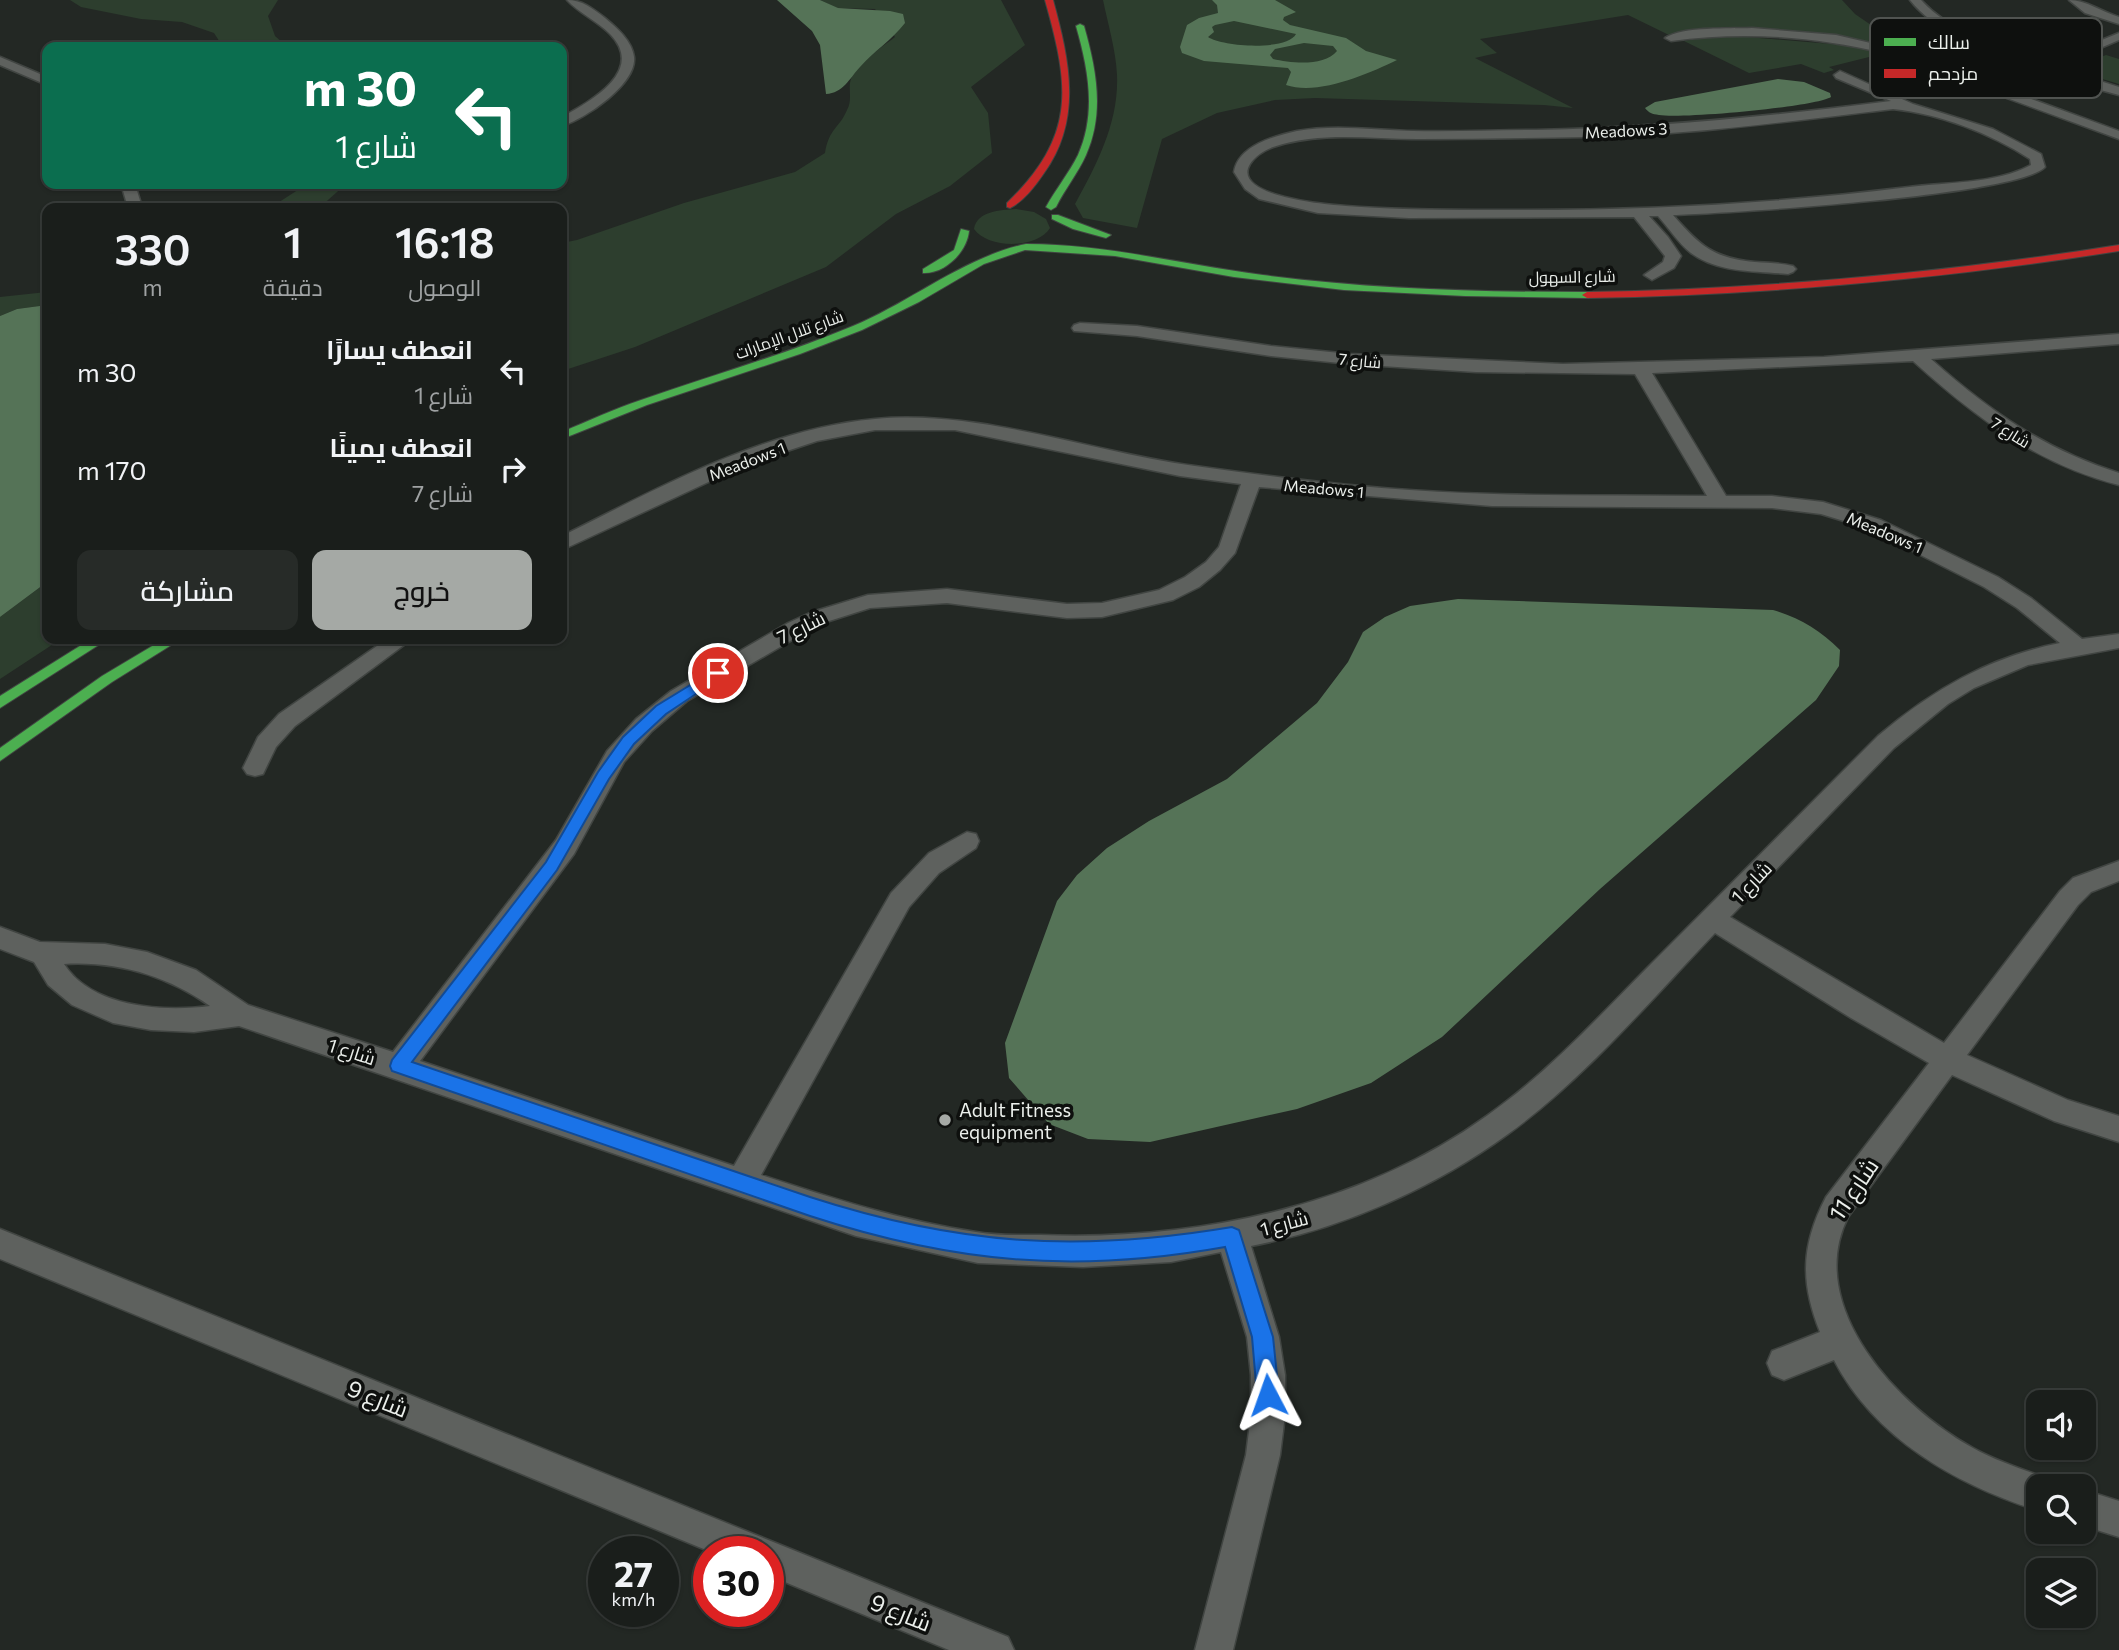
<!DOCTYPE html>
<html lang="ar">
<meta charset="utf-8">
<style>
:root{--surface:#1a1e1b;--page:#272b28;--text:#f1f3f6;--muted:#9fa2a3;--line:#383c3a;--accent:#a5a9a5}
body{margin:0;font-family:Commissioner,Cairo,sans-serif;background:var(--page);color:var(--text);direction:rtl;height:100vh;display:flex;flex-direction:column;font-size:26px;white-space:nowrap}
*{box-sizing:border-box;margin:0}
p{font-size:23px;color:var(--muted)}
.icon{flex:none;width:38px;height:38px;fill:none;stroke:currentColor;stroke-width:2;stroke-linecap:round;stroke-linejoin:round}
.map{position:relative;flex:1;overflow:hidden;direction:ltr}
.sheet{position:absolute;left:42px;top:203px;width:525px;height:441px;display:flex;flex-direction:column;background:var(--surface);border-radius:14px;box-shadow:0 2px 5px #0004,0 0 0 2px var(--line);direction:rtl}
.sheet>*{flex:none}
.top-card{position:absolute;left:42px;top:42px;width:525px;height:147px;border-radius:14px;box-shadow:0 2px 5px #0004,0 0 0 2px var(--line);direction:rtl;background:#0b6e4f;color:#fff;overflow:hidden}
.controls{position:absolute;left:2026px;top:1390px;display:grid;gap:14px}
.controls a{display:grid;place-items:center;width:70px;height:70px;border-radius:14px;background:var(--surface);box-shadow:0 2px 5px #0004,0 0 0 2px var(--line);font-size:35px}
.speed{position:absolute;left:588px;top:1536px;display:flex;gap:14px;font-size:35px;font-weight:700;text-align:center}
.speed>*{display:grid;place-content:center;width:91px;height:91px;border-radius:50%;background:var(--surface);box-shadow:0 2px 5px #0004,0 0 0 2px var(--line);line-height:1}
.speed small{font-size:18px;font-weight:400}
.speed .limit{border:10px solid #d22;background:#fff;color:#111}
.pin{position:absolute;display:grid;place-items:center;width:60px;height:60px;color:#fff;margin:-30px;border:4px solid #fff;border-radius:50%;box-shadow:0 2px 7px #0007}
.me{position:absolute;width:77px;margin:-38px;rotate:356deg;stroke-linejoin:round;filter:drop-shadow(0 0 5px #0008)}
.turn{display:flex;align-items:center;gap:24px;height:147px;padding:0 35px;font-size:32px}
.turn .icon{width:91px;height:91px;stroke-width:2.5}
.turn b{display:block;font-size:49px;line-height:60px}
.eta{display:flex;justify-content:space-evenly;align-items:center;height:119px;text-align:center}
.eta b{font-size:42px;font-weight:600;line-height:49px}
.action{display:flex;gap:14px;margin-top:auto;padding:14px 35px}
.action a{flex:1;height:80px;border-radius:14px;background:var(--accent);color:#111;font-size:28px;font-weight:600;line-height:80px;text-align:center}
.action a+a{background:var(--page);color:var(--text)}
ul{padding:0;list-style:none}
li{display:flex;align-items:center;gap:21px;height:98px;padding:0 35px}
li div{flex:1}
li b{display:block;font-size:26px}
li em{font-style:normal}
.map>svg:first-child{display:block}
.green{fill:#2d3e2e}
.water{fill:#557357;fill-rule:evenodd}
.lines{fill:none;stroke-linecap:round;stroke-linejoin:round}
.street-casing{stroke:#414542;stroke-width:3}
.fast-casing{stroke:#414542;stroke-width:2}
.jam-casing{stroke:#414542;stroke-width:2}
.street{fill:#5e615e;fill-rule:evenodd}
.fast{fill:#4caf50;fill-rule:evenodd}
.jam{fill:#c62828;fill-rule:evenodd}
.route{fill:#1a73e8;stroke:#114b97;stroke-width:2}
.poi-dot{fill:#a5a9a5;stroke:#0e100e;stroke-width:2.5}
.labels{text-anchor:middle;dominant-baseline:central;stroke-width:7;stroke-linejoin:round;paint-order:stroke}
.far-street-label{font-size:16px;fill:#ebefeb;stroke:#0e100e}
.street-label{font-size:19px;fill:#ebefeb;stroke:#0e100e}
.poi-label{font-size:19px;fill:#ebefeb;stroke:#0e100e;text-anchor:start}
.near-street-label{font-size:23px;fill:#ebefeb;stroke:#0e100e}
.key{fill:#0e100e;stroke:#505350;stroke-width:2}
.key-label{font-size:19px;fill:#ebefeb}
</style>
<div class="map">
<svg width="2119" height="1650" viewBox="0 0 2119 1650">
<rect width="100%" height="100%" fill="#232824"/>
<path class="green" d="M70,0H278L268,16L275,36L283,43L282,47H223L214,33L182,22L141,19L81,7Z
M820,0H1001L1025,45L971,87L988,113L992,153L950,186L896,214L826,267L635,347L562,371V243L577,240L684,203L795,172L825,153C829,128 839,129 847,110C852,101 849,93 850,83C853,65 881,48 895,37L875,9L837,8Z
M1103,0H1842L1855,14L1903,47L1895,49L1737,28L1708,29L1669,35L1628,15L1480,39L1497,53L1475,58L1573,108L1544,105L1315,98L1275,100L1217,113L1162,139L1137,228L1083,218L1075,204C1097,164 1119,122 1117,75C1116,51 1108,24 1103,0Z
M1724,35L1843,45L1885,53L1829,67L1834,70L1824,73L1801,64L1749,73L1684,41Z
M2106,55L2119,59V84L2069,69Z
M307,184H346L319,208H270Z
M1016,209L1034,212L1046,219L1050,228C1037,249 988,249 974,229C977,211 1000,210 1016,209Z
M47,292V305L17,309L0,316V297Z
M47,582V639H61L0,679V617Z"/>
<path class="water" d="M777,0H820L838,8L890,11L903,14L905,23C892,40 874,51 860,67C849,79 843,93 826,94L820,45L812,31Z
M1212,0H1275L1296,12L1284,17L1283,20L1290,25L1346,38L1366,51L1397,60C1368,74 1318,96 1286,85L1291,72L1288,68L1204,61L1182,53L1180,47L1187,25L1199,18L1218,13L1217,5ZM1234,21L1296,34C1287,51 1223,47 1208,37L1214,32L1212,27L1215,25ZM1304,43L1333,46L1337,51C1324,67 1291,63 1273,59L1270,55L1275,49Z
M1778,79L1804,82L1830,93L1831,97C1815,107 1681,119 1659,115C1652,114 1649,113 1645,108L1655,102Z
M47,305V582L0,617V316L17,309Z
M1458,599L1773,610C1800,618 1820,630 1840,650L1839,666L1816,700L1600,889L1442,1037L1371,1083L1297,1109L1150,1142L1088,1139L1049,1124L1009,1078L1005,1043L1057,901L1077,875L1107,848L1149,821L1227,779L1317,703L1348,662L1363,632L1385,617L1410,606Z"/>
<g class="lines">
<defs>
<path id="street" d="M567,0C582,0 592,8 605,18C617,28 632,41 634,57C637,84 585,119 562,126V117C591,101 646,71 610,34C597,21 579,13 567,0Z
M1910,0H1921C1952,34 2002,48 2045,63L2119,33V40L2056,67L2119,87V95C2061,80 1946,47 1910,0Z
M2069,0C2086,0 2102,12 2119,17V24L2085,13Z
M1752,28L1836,35L1892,48L2119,131V139L1884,53C1813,36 1743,31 1671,41L1665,38C1682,26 1731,29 1752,28Z
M0,57L47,77V85L0,65Z
M1840,71L1913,104L1993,129L2041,154L2045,167C2017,196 1728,213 1673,215C1700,246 1713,258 1755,262C1768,263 1781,263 1793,266L1796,269L1793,272L1788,274C1756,271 1718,273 1691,253C1678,243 1669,228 1658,216H1649L1668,237L1681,256L1674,268L1652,280L1644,275L1663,262L1665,256L1634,217L1409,218L1318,213L1259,199L1245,189L1234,172C1238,146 1274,136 1297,131C1334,124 1375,130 1413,131C1454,132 1495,130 1536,130C1655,128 1773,116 1891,101L1836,78L1834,75ZM1893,109C1940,114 1990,133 2030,159L2031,165C1996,184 1947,182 1909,187C1773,204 1636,211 1499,210C1448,210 1397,210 1346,206C1330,205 1230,197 1250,164C1255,156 1265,150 1273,147C1321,131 1368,139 1418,139C1474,139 1531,138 1587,137C1689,135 1791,121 1893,109Z
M121,184H135L141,204L138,208H124L127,204Z
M1080,323L1137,326L1271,346L1350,354L1563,364L1824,357L2119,334V344L1931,359C1988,410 2045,450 2119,473V485C2037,464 1975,417 1913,361L1652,373L1726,496H1772L1823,502L1881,520L1998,577L2031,598L2082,639L2119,634V648L2028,665L1974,688L1948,704L1894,748L1730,917L1944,1043L2060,891L2073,878L2119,861V881L2091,892L2078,905L1967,1055L2068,1100L2119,1116V1142L2054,1121L1952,1075L1848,1217C1803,1307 1900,1408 1973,1448C1998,1462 2025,1470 2052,1480L2054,1486H2039V1511C1957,1485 1875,1439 1834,1360L1784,1380L1772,1375L1767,1363L1772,1351L1820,1332C1800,1282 1801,1245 1826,1197L1929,1063L1851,1018L1715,933C1649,1002 1585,1078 1508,1134C1434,1188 1341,1229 1251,1246L1279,1337L1285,1375V1415L1280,1455L1233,1650H1195L1246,1455L1251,1415V1375L1247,1337L1221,1252L1171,1262L1083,1267L978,1263L856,1236L239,1026L194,1032L151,1030L113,1023L72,1005L48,985L34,962L0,949V927L40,942L105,944L147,952L196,970L248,1005L393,1052L556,840L607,751L636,719L671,691L788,623L812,612L868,595L947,589L1067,604L1102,603L1159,590L1185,577L1206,562L1219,547L1241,484L1180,476L955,430H875L817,441L745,465L562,550V536C659,488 764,429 875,419C979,409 1091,452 1195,466C1294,480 1394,492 1494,494C1565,496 1636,495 1707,496L1635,374L1476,372L1350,364L1271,356L1137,336L1074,331L1072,328L1074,325ZM1259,487L1492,506L1772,508L1821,514L1867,528L1984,587L2017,608L2060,643C1989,657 1932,690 1878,736C1802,812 1727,888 1651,964C1599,1016 1549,1072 1488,1115C1361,1207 1195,1241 1041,1235C1020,1235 997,1236 976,1232C902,1221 831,1198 761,1175L909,907L939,873L976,848L979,841L976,834L967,832L929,853L891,893L734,1166L420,1061L574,854L624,762L652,731L687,701L804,633L826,622L870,608L947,603L1067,618L1102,617L1173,600L1199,587L1220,570L1235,553ZM64,964C118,961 167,976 210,1006C164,1012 92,1008 64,964Z
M387,639H412L295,726L276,747L263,774L255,776L247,774L243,768L258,737L279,714Z
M0,1229L1008,1637L1014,1650H949L768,1575V1552H711L0,1259Z
M2084,1490L2119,1501V1537L2084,1526Z"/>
<path id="fast" d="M1080,24L1084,26C1096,68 1105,113 1086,155C1078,173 1065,189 1056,207L1051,210L1046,207C1056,189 1069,173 1078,155C1097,113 1088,68 1076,26Z
M1052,215H1058L1111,235L1106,238L1073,229L1052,219Z
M961,229L969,231C967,252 945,274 923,273V269L954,250Z
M1026,244C1107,244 1184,265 1263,275C1370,289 1479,292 1587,292L1592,295L1587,298L1465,296L1344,290L1234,277L1115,256L1025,250L984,264L919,302L862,330L800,354L647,405L562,439V432C588,421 614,409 641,400C712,375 784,355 853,326C911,302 964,257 1026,244Z
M91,639H108L0,708V696Z
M164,639H181L112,682L0,761V748L102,676Z"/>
<path id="jam" d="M1045,0H1053C1069,59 1083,119 1044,173C1036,185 1024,201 1010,208L1007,207V203C1076,136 1070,88 1045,0Z
M2119,245V251C1942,279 1766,295 1587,298L1582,295L1587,292C1766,289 1942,273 2119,245Z"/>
</defs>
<use href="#street" class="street-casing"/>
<use href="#fast" class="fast-casing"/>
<use href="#jam" class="jam-casing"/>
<use href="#street" class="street"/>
<use href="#fast" class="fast"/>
<use href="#jam" class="jam"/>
</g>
<path class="route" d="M718,668L723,670V676L666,714L634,744L609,779L557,870L412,1062L810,1197C958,1245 1078,1253 1232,1227L1239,1230L1273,1337L1279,1395L1276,1403L1268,1406L1260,1403L1257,1395L1252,1337L1225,1247C1075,1274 954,1263 810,1216L392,1071L390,1066L392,1060L546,862L598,772L623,737L656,706Z"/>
<circle class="poi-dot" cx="945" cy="1120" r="7"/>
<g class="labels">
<g class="far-street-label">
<text transform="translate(1626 130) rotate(-3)">Meadows 3</text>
<text transform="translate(1572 276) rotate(-1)">شارع السهول</text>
<text transform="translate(789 334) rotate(-20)">شارع تلال الإمارات</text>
<text transform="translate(1360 360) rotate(5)">شارع 7</text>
<text transform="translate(2011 432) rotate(32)">شارع 7</text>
<text transform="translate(747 461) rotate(-21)">Meadows 1</text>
<text transform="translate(1324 488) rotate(5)">Meadows 1</text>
<text transform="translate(1885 532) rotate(23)">Meadows 1</text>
</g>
<g class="street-label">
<text transform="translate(801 627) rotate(-26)">شارع 7</text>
<text transform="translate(1751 882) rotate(-46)">شارع 1</text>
<text transform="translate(352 1051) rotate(18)">شارع 1</text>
<text transform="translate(1284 1223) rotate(-15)">شارع 1</text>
</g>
<g class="poi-label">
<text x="959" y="1109">Adult Fitness<tspan x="959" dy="22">equipment</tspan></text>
</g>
<g class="near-street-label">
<text transform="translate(1853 1189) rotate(-56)">شارع 11</text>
<text transform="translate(378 1398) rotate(22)">شارع 9</text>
<text transform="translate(901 1612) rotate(22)">شارع 9</text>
</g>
</g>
<rect x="1870" y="18" width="232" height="80" rx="10" class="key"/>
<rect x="1884" y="38" width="32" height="8" fill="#4caf50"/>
<rect x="1884" y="69" width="32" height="9" fill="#c62828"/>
<g class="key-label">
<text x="1928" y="49">سالك</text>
<text x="1928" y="80">مزدحم</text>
</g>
</svg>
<div class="controls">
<a><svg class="icon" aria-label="sound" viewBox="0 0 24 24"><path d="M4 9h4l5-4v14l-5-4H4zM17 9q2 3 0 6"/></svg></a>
<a><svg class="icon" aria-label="search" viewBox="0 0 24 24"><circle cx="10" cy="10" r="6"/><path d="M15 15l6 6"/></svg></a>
<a><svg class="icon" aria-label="layers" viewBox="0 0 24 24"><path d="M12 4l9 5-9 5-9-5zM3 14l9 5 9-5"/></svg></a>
</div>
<div class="speed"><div>27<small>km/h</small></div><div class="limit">30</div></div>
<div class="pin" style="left:718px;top:673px;background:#d93025"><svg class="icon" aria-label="arrive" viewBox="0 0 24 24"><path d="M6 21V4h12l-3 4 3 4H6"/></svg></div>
<svg class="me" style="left:1268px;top:1395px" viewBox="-20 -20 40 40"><path d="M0-17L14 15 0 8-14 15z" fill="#1a73e8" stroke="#fff" stroke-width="4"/></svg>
<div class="top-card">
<div class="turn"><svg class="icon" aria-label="left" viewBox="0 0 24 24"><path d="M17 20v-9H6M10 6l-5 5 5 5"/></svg><div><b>30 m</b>شارع 1</div></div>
</div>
<section class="sheet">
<div class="eta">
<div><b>16:18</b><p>الوصول</p></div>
<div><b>1</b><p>دقيقة</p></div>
<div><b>330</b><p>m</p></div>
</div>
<ul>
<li><svg class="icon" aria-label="left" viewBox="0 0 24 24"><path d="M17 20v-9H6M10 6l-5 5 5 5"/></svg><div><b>انعطف يسارًا</b><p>شارع 1</p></div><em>30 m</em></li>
<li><svg class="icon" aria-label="right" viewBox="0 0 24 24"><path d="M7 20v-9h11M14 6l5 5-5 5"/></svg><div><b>انعطف يمينًا</b><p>شارع 7</p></div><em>170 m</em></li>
</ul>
<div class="action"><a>خروج</a><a>مشاركة</a></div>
</section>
</div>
